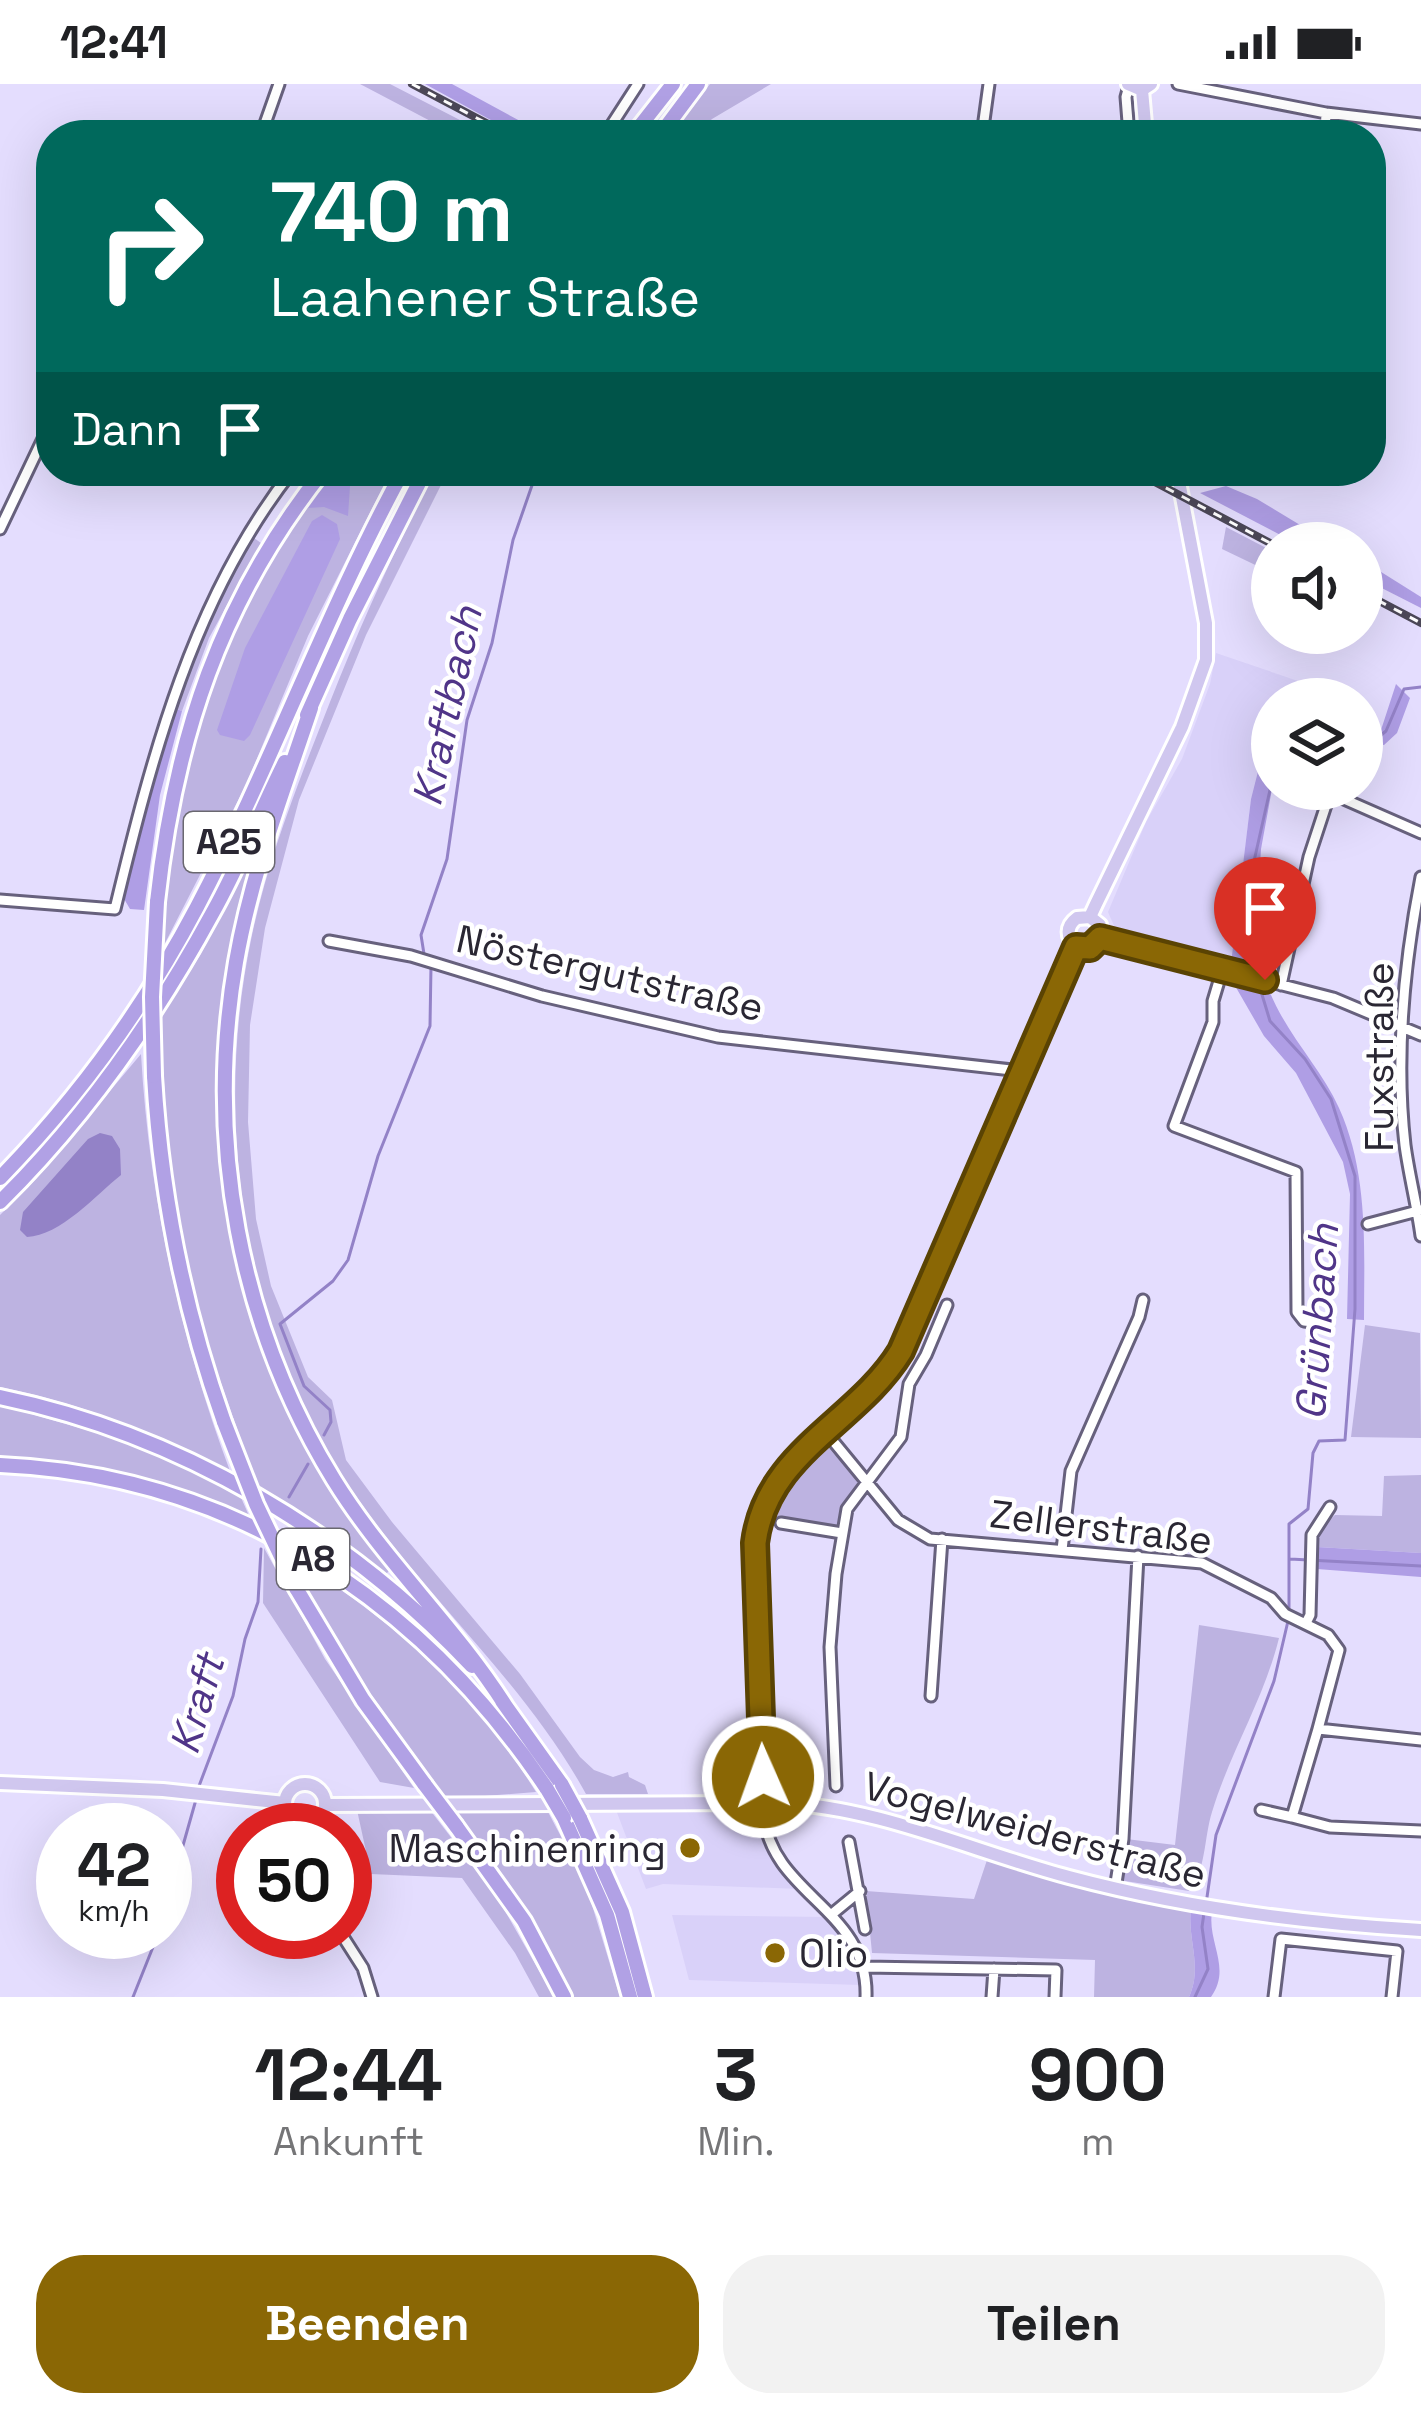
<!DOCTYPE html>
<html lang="de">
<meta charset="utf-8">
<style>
:root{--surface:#fff;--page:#f2f2f2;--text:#202124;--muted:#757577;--accent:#8a6705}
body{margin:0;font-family:"Space Grotesk",sans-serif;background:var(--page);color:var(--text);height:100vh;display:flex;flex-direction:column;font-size:45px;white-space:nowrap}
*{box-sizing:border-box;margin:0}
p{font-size:39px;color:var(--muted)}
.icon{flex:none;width:66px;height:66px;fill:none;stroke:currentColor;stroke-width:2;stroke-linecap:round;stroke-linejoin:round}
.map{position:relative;height:1913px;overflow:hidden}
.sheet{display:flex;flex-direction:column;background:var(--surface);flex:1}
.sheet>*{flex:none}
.top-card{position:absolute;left:36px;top:36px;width:1350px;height:366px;border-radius:48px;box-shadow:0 12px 48px #0002;background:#00695c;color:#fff;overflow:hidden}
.tools{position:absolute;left:1251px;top:438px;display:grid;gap:24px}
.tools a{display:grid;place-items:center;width:132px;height:132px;border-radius:50%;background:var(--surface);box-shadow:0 12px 48px #0002;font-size:60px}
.speed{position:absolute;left:36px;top:1719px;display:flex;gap:24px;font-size:60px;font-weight:700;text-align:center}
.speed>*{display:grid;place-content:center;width:156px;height:156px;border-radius:50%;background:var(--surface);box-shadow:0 12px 48px #0002;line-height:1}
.speed small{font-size:30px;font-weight:400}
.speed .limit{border:18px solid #d22;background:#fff;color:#111}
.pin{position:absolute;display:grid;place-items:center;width:102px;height:102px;color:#fff;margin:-123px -51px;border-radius:50% 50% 50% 0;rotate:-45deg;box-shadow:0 0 12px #0007}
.pin .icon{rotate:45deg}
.me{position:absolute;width:132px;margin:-66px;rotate:358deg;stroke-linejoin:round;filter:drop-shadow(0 0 9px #0008)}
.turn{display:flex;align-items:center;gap:42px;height:252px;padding:0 36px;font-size:54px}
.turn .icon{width:156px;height:156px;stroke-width:2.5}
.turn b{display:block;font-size:84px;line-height:102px}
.then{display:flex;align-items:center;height:114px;padding:0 36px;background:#0003;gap:24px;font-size:45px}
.eta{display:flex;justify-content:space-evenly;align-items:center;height:204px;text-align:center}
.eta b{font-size:72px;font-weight:700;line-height:84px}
.button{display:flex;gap:24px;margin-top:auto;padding:24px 36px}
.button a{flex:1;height:138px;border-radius:48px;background:var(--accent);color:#fff;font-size:48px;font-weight:700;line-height:138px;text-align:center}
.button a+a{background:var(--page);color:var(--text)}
.status{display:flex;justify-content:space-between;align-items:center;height:84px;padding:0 60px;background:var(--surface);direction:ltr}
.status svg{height:33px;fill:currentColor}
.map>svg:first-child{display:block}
.built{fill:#d9d1f9}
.green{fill:#bdb3e1}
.forest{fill:#af9ee5}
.water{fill:#9382c7}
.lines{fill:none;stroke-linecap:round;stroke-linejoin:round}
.stream{stroke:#9382c7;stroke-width:3}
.minor-casing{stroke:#67617d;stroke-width:15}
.major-casing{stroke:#fff;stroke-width:18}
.highway-casing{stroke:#fff;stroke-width:20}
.minor{stroke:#fff;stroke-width:9}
.major{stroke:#d0c7ef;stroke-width:12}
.highway{stroke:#b1a1e5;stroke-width:14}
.rail-casing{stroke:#4c4858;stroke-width:8}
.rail{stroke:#fff;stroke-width:3;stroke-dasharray:9;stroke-linecap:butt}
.highway-bridge-casing{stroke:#fff;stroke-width:20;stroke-linecap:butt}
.highway-bridge{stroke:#b1a1e5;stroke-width:14}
.route-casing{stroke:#5a4303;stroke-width:30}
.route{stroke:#8a6705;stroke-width:21}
.poi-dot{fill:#8a6705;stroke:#fff;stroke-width:4.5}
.labels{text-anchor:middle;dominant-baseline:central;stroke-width:9;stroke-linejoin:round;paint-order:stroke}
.shield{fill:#fff;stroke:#6a6870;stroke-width:3}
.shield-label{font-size:36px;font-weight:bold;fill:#2a2733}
.street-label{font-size:39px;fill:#2a2733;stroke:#fff}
.poi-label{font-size:39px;fill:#2a2733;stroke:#fff;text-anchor:end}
.water-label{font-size:42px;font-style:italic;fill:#503588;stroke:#fff}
</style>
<div class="status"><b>12:41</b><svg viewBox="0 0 49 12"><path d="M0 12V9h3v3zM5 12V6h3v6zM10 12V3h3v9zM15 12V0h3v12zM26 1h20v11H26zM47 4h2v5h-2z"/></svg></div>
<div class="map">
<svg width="1421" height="1913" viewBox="0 0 1421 1913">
<rect width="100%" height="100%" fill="#e4ddfe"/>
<path class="built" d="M1216,569L1298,597L1293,612L1272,615V632L1251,715L1231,879L1175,859L1141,855L1115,844L1108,828L1146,738L1182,675L1210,600Z
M733,1725L750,1731L758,1739L765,1765L800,1805L663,1800L646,1805L616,1726Z
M672,1831L828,1833L857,1874L861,1901L689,1896Z"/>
<path class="green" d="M360,0H390L489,51H457Z
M710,0H771L712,35L696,51H670Z
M331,387H391L308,552L246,701L162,865C165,828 165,790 171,755C194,622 244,491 331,387Z
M436,387H448L366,551L299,716L265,844L250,941L248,1038L256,1135L271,1202L308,1293L332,1316L346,1376L392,1438L520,1590L580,1673L594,1686L613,1693L628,1688L629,1693L645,1701L648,1710H586C522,1593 416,1506 343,1393C241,1236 213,1033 252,851C269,771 300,694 330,618C361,540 396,461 436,387Z
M1226,443L1272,467V489L1222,465Z
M251,452L261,459L209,554L182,627L174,624L208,535Z
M255,762L258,763C244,813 230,863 224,914C199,1123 260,1322 390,1486L386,1490L335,1450L258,1404L203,1248L183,1166L169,1077L160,934L201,870Z
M141,970C149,1113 180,1253 230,1387C157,1350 81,1319 0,1303V1131L36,1095Z
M1365,1241L1420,1249L1421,1354L1351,1353Z
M0,1321L125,1357L207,1393L239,1409L250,1434C169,1400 89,1377 0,1373Z
M824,1359L859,1397L842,1424L837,1445L770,1432L782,1406Z
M1421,1391V1469L1317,1463L1319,1445L1335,1431L1382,1432L1384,1392Z
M264,1464L325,1575L414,1704L380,1698L263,1519Z
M290,1473C389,1532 475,1609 536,1708L446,1715L340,1567Z
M1199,1541L1279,1554C1264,1615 1230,1668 1212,1728C1204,1753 1206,1788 1189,1807L1112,1795L1118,1754L1175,1761Z
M357,1726H430L497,1813L554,1913H539L515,1869L462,1794L371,1790Z
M547,1726L585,1798L620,1913H571L526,1826L455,1728Z
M987,1776L1110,1809L1191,1824C1187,1856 1203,1882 1189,1913H1094L1095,1876L872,1869L866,1807L974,1815Z"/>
<path class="forest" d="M425,0H452L546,51H518Z
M335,387H351L348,432L324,423L308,424Z
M1226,402L1257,415L1330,459H1296L1200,409Z
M322,431L337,440L340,455L250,651L244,657L220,651L217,646L245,564L312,437Z
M1362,476L1421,513V524L1362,494Z
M1396,600L1410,614L1397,649L1384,661L1362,657V646H1381Z
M174,624L182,627L160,711L144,826L130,825L123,813L157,671Z
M1272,632V705L1261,765L1258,814L1268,890L1231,879L1251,715Z
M1234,900L1268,904C1287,952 1320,982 1339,1024C1369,1090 1364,1166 1364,1236L1347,1235L1350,1110L1343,1078L1296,989L1264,952Z
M1317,1463L1421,1469V1493L1317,1485Z
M1191,1824L1212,1828C1207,1858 1232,1884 1211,1913H1189C1203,1882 1187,1856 1191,1824Z"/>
<path class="water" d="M100,1049L112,1052L120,1065L121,1091C96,1111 60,1152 27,1153L20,1146L23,1128L88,1055Z"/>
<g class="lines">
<path class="stream" d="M256,51L274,0
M0,434L51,330
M1362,654L1374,657L1386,647L1404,605L1421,603
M1272,697L1250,795L1264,877L1260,904L1270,937L1305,975L1331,1015L1355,1092V1225L1345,1356L1319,1357L1313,1369L1308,1425L1289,1440V1527
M424,870L421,851L447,775L467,636L492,559L513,456L537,387
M324,1351L331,1338L330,1326L304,1302L280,1240L333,1197L348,1176L378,1072L430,942L431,882
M289,1413L308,1380
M1290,1475L1421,1482
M199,1702L233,1612L245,1555L258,1518L261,1465
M1206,1820L1216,1751L1274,1597L1288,1537
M165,1825L197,1712
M133,1913L159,1848
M1195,1913L1208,1885L1202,1843L1204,1829"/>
<defs>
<path id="minor" d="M1178,0L1326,29L1421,40
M261,51L279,0
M605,51L638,0
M982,51L989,0
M1129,51L1126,13L1129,2
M1325,51L1326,29
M0,445L51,338
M1321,705L1421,749
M1421,793C1404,880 1395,973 1405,1061C1409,1091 1417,1121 1421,1152
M0,816L115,825C152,672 193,513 292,387
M1100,854L1333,914L1421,951
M329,857L411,872L542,912L718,953L1021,987
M1222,887L1213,917V938L1174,1042L1296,1088L1297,1228L1304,1237L1313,1238
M1281,901L1309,773L1330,709
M1368,1140L1421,1126
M824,1346L898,1436L930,1455L1202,1479L1271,1514L1285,1530L1328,1551L1339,1566L1318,1645L1421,1656
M781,1439L842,1449
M1062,1466L1071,1387L1139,1233L1143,1216
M1306,1539L1310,1531L1312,1451L1330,1423
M931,1612L942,1455
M1318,1645L1292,1733L1330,1743L1421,1747
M836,1702L830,1563L836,1490L847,1425L901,1353L909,1300L926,1271L947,1221
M1261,1726L1292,1733
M764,1733C773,1811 869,1826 866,1913
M305,1746V1740
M849,1758L865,1845
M1115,1805L1123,1755L1138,1472
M832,1830L860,1807
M340,1848L363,1884L372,1913
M865,1883L1056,1886L1055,1913
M992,1913L994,1885
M1274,1913L1281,1855L1397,1867L1392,1913"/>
<path id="major" d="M1128,0L1142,6L1151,0
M1142,6L1146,51
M1090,833L1100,841V854L1090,864L1076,863C1066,853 1066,842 1077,834L1090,833L1096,820L1182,643L1206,576V539L1177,387
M0,1699L163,1706L285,1719
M285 1720a20 20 0 1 1 40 0a20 20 0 1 1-40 0Z
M750 1719a14 14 0 1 1 28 0a14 14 0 1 1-28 0Z
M764,1705L755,1458C767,1368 857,1337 901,1267L1076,863
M778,1719C877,1722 974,1768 1069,1793C1185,1824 1302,1839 1421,1846
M325,1721L750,1719"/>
<path id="highway" d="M633,51L673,0
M660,51L698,0
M311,624C283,708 251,791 236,878C205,1056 239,1242 334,1396C384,1477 454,1541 505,1621
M307,631L350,535L425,387
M157,818C175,654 220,517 323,387
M154,992C161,1110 184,1226 224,1338
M0,1094C78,1014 145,922 197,823C272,680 326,528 403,387
M0,1118C85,1034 156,933 213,828C240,780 260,728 285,678
M0,1313C179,1350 347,1449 472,1582
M0,1381C232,1391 420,1515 547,1705
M296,1504L363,1616L425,1701
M502,1617L562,1701
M564,1734L607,1831L630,1913
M580,1734L622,1828L645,1913
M456,1742L524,1837L564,1913"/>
</defs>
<use href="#minor" class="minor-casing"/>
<use href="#major" class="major-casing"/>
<use href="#highway" class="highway-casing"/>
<use href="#minor" class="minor"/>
<use href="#major" class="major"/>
<use href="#highway" class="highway"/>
<defs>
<path id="rail" d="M412,0L509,51
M1134,387L1272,460
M1362,508L1421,539"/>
</defs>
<use href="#rail" class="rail-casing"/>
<use href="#rail" class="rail"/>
<defs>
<path id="highway-bridge" d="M154,992L152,913L157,818
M224,1338L256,1420L296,1504
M425,1701L456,1742
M562,1701L580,1734
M547,1705L564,1734"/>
</defs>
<use href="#highway-bridge" class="highway-bridge-casing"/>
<use href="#highway-bridge" class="highway-bridge"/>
</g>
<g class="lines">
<defs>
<path id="route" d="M763,1693L755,1459C766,1368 858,1338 901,1267L1076,863L1090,864L1100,854L1265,896"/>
</defs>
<use href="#route" class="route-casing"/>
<use href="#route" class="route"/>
</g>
<g class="poi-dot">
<circle cx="690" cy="1764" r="12"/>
<circle cx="775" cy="1869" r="12"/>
</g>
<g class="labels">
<g class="shield">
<rect x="184" y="728" width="90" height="60" rx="9"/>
<rect x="277" y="1445" width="72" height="60" rx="9"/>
</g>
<g class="shield-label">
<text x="229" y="758">A25</text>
<text x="313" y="1475">A8</text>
</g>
<g class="street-label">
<text transform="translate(610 889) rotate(13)">Nöstergutstraße</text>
<text transform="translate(1379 973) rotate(-90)">Fuxstraße</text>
<text transform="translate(1101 1443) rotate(7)">Zellerstraße</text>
<text transform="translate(1035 1746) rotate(15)">Vogelweiderstraße</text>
</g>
<g class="poi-label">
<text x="666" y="1764">Maschinenring</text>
<text x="799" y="1869" text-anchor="start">Olio</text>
</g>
<g class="water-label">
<text transform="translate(447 622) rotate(-78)">Kraftbach</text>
<text transform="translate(1317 1238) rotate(-86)">Grünbach</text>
<text transform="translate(197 1620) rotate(-74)">Kraft</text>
</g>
</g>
</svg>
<div class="tools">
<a><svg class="icon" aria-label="sound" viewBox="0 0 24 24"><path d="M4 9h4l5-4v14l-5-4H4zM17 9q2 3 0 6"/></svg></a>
<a><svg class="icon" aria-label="layers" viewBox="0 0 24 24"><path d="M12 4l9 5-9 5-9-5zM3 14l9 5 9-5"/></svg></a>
</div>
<div class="speed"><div>42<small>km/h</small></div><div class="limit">50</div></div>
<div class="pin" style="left:1265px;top:896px;background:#d93025"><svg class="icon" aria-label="arrive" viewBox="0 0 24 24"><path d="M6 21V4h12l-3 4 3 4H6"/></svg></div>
<svg class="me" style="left:763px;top:1693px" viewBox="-20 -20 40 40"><circle r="17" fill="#8a6705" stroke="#fff" stroke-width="3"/><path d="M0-11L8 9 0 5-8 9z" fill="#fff"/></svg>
<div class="top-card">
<div class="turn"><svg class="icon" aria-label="right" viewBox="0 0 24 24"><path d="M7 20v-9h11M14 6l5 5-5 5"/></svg><div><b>740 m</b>Laahener Straße</div></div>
<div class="then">Dann<svg class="icon" aria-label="arrive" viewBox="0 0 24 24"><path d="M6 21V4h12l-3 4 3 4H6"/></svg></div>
</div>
</div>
<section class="sheet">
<div class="eta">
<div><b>12:44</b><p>Ankunft</p></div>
<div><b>3</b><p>Min.</p></div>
<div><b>900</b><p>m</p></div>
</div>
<div class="button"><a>Beenden</a><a>Teilen</a></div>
</section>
